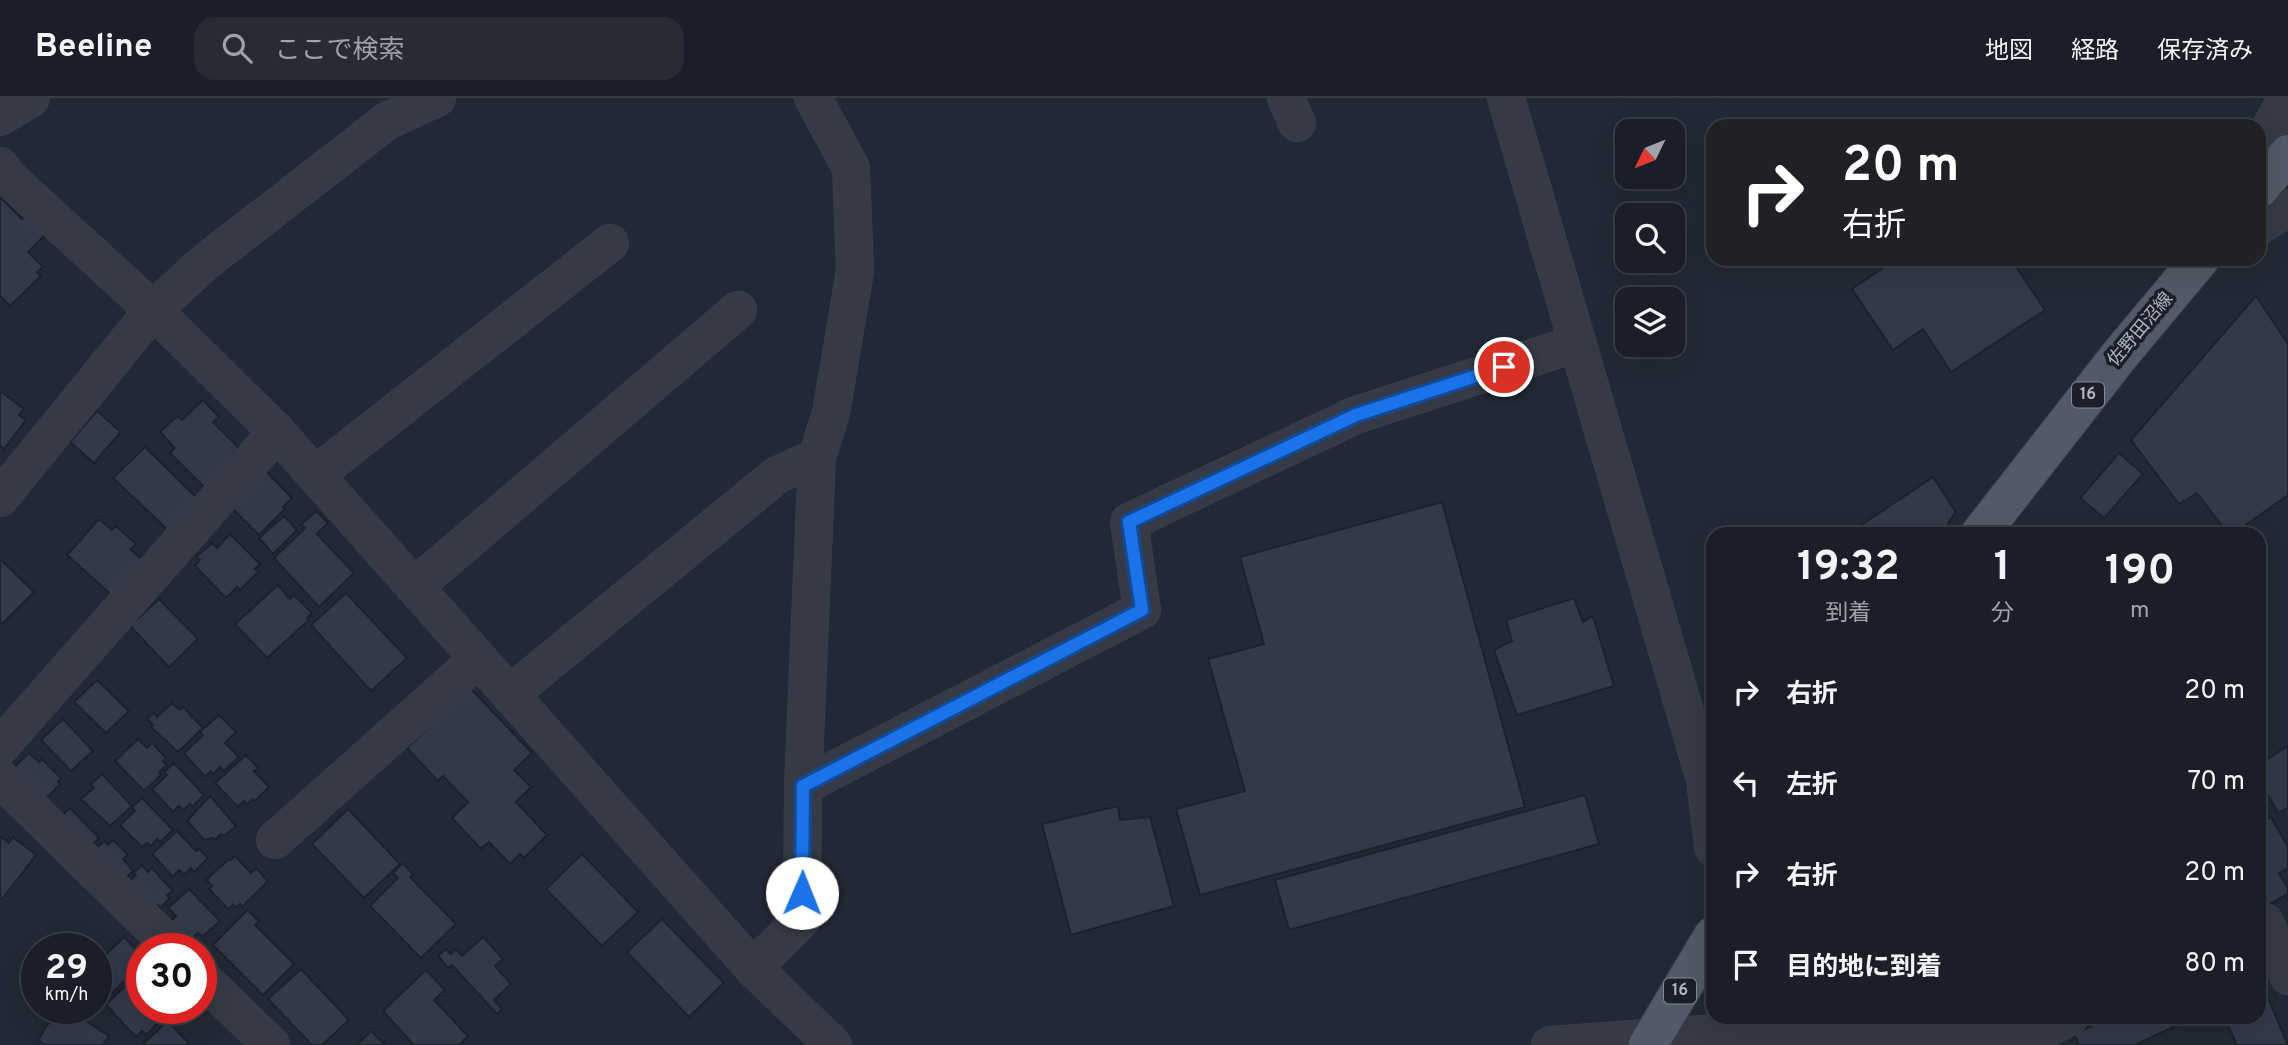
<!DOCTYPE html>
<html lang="ja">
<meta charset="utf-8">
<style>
:root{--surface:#1a1e28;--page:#272b34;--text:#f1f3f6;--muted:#9fa2a8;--line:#383c45}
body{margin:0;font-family:Overpass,"Noto Sans JP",sans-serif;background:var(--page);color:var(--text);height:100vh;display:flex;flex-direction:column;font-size:26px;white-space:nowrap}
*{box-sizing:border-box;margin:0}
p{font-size:23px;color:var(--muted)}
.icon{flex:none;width:38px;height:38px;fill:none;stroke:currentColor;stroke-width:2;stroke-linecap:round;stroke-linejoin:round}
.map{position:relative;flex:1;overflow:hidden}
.panel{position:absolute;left:1706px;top:429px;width:560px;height:497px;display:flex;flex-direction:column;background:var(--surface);border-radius:21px;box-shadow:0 7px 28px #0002,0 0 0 2px var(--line)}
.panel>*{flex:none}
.hud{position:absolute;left:1706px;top:21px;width:560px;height:147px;border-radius:21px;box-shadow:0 7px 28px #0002,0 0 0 2px var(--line);background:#202124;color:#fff;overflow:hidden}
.needle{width:46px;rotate:227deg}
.buttons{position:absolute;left:1615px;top:21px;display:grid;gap:14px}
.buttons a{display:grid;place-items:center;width:70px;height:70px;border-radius:14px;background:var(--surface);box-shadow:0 7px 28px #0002,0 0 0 2px var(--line);font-size:35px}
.speed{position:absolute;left:21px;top:835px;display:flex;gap:14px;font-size:35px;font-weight:700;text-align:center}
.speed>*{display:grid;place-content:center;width:91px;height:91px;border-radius:50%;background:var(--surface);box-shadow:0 7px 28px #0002,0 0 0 2px var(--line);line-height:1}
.speed small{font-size:18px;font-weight:400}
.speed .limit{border:10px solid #d22;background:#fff;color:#111}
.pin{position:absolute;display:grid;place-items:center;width:60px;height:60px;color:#fff;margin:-30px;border:4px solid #fff;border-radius:50%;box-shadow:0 2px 7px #0007}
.me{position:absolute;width:77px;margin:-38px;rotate:1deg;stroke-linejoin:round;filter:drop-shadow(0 0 5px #0008)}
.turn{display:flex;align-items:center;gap:24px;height:147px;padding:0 21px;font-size:32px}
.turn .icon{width:91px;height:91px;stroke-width:2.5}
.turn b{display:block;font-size:49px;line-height:60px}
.eta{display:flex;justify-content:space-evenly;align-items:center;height:119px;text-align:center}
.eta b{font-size:42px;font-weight:700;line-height:49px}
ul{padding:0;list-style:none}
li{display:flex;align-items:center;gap:21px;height:91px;padding:0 21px}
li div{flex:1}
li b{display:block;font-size:26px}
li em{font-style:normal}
header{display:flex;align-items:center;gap:42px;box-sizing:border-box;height:98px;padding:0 35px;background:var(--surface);border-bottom:2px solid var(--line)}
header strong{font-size:33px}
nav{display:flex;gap:38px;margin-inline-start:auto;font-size:24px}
.search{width:490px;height:63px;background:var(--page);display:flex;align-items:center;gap:18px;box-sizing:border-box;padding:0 24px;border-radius:21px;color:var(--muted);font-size:26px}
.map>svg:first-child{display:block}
.building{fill:#323949;stroke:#1d212c;stroke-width:2}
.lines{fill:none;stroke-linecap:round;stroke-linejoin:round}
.minor-casing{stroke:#3f434f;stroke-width:38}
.major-casing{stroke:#3f434f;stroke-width:40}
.minor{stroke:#353a46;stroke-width:37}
.major{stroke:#535966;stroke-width:38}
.route-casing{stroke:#114b97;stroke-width:18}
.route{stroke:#1a73e8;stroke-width:12}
.labels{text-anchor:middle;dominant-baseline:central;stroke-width:7;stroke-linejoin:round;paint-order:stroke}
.shield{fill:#1b1f2a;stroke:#838894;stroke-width:2}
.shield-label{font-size:16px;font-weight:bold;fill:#b0b5c2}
.street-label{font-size:18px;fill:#b0b5c2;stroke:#1b1f2a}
</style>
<header>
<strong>Beeline</strong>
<div class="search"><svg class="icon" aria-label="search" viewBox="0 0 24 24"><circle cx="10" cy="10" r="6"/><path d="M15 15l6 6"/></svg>ここで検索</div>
<nav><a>地図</a><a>経路</a><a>保存済み</a></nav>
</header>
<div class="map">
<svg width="2288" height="947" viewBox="0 0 2288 947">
<rect width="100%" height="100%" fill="#222835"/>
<path class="building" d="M0,99L22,121L25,117L45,137L28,154L43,169L37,174L41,178L10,208L0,198Z
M1892,161H2011L2045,212L1951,274L1923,231L1893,252L1852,191L1893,163Z
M2256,198L2288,246V397L2233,436H2228L2197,395L2179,406L2131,342Z
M0,293L24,311L19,317L26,322L4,351L0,348Z
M203,302L219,319L213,324L239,350L233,356L238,360L210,395L170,355L175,350L160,334L177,318L182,322Z
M97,313L121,334L94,365L70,344Z
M145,349L197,400L170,434L113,380Z
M2119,355L2143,376L2104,420L2080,400Z
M262,369L292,400L283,409L285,411L259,437L229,407Z
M1933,379L1956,414L1941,436H1848Z
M1442,404L1525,709L1200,797L1176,711L1245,693L1208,561L1264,546L1240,459Z
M316,413L328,425L317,436L354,475L319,509L274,460L305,430L301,427Z
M284,418L297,432L273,456L259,440Z
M99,421L112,432L116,428L136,446L130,451L145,465L114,499L67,457Z
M230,436L260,466L255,471L259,473L240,492L237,489L226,500L195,468L200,462L196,459L212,445L217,450Z
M0,461L34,494L2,526L0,524Z
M278,487L290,501L294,497L312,515L307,520L309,522L267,560L235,526Z
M346,495L407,560L371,593L311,527Z
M1574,500L1583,524L1593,518L1614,588L1517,617L1494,552L1512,543L1506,522Z
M159,501L198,541L169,569L130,528Z
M97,582L129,613L106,635L74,604Z
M470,590L532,655L514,672L531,689L516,704L547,737L524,760L520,756L510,766L489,744L481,751L452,720L468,704L443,678L438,683L407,650Z
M172,605L180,612L183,609L203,630L178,654L151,629L153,627L147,621L154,615L157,619Z
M219,617L236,634L225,645L239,659L224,673L220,669L213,676L211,673L205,679L184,655L203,637L200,634Z
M63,621L93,653L71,673L41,642Z
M138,641L147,650L152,645L166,660L163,663L167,667L159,674L161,677L144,693L115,663Z
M2288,648V710L2278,715L2259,681V666Z
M29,655L39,664L42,661L61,680L58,684L60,686L37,710L5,678Z
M246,657L258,670L254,673L269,689L255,703L253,701L247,706L244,703L238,709L215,685Z
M174,665L204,697L192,709L190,706L183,712L179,708L173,714L152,691L167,677L164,674Z
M102,676L132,708L110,728L81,701L94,690L91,686Z
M1585,697L1599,746L1289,832L1275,782Z
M210,698L236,728L224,738L221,736L215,742L213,740L204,742L187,723Z
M142,700L173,732L160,744L157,741L151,748L147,745L142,749L120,727L135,713L132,709Z
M1118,708L1120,722L1150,719L1174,808L1071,837L1042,726Z
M70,710L99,740L92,747L56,723Z
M348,711L400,766L364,800L312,746Z
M2271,719L2288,749V770L2279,775L2288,790V796L2259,812V725Z
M177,733L196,753L199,751L208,760L194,774L191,770L184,777L179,772L173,779L152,756Z
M0,738L9,745L13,739L36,757L2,801L0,800Z
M113,742L128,757L123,761L133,773L124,782L95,751L105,743L108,747Z
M582,756L638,814L602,848L546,791Z
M235,758L251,775L256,770L268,783L242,809L240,806L235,810L233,807L228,811L209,791L212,788L206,782L229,761L231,762Z
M403,765L413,776L410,779L456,826L421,860L370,808L398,780L393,775Z
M142,767L148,774L152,770L173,793L167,797L170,800L160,810L158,807L149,814L119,792L136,777L134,775Z
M189,791L220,823L202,839L198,835L190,843L171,823L176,818L168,810Z
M247,812L259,823L255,827L294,866L263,897L213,847Z
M662,821L724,885L689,919L627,854Z
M124,839L140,856L133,863L138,869L108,899L96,887V866Z
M483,839L503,861L495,868L511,886L494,902L502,911L497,916L452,867L448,870L438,858L446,851L450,856L456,851L462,858Z
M301,871L349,922L322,947H312L268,901Z
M426,872L445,892L434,902L468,938L459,947H414L383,913Z
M127,886L142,902V910H146L159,924L146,937L142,933L136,939L106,907Z
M2264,890L2288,947H2237L2224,919H2259V892Z
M58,910H66L109,938L103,947H46L38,942Z
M2111,919H2195L2135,947H2079L2074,936Z
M168,923L190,947H142Z
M371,933L385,947H357Z"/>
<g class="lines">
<defs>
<path id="minor" d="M1286,0L1297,25
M1506,0L1705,682L1713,749
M0,19L31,0
M2259,50L2287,0
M0,68L12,83L153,212L277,334L753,870L833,947
M2259,128L2288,110
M315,377L610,145
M0,400L153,212L204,165L387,23L437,0
M414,489L738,212
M510,596L777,377L817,359
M0,649L277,334
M0,680L173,850
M803,688L1142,512L1129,424L1356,317L1578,245
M275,742L478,561
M2265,824L2288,878
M753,870L802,821L803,688L817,359L831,315L855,173L851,70L813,0
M201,879L271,947
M1550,947L1729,934L2014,937L2050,929L2070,919"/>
<path id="major" d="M2259,91L2288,56
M1980,436L2119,258L2200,161
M1648,947L1713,838"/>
</defs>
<use href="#minor" class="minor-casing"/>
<use href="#major" class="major-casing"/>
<use href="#minor" class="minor"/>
<use href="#major" class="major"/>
</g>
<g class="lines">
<defs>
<path id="route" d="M802,795L803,688L1142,512L1129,424L1356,317L1504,269"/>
</defs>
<use href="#route" class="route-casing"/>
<use href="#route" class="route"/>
</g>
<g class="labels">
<g class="shield">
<rect x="2072" y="284.5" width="32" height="25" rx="5"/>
<rect x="1664" y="880.5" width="32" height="25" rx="5"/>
</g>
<g class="shield-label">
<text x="2088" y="297">16</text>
<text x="1680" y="893">16</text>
</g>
<g class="street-label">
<text transform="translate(2141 232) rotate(-50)">佐野田沼線</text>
</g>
</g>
</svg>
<div class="buttons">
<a><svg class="needle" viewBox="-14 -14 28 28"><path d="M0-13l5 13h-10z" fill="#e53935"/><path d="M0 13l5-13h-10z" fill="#9fa2a8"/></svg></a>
<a><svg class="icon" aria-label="search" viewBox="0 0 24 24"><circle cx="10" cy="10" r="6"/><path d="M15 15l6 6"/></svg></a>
<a><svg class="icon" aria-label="layers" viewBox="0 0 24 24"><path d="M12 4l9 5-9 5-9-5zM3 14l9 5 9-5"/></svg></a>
</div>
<div class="speed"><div>29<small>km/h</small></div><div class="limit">30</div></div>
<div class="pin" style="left:1504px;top:269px;background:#d93025"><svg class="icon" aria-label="arrive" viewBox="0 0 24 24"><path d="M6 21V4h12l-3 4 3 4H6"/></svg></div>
<svg class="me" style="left:802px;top:795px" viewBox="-20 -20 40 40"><circle r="19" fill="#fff"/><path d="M0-13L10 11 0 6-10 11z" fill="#1a73e8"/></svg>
<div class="hud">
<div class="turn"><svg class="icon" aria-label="right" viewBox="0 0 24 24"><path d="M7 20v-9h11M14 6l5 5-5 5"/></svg><div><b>20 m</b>右折</div></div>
</div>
<section class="panel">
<div class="eta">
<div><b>19:32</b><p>到着</p></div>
<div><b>1</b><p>分</p></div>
<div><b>190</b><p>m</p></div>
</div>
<ul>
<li><svg class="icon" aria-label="right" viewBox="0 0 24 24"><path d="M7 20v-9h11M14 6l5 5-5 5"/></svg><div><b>右折</b></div><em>20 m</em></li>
<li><svg class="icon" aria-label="left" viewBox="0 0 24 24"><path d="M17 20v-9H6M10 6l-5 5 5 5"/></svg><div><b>左折</b></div><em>70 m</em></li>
<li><svg class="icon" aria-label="right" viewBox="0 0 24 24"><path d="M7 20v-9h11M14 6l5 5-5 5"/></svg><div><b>右折</b></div><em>20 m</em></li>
<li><svg class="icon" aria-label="arrive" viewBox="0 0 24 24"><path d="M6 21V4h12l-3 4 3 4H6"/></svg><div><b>目的地に到着</b></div><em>80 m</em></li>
</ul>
</section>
</div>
